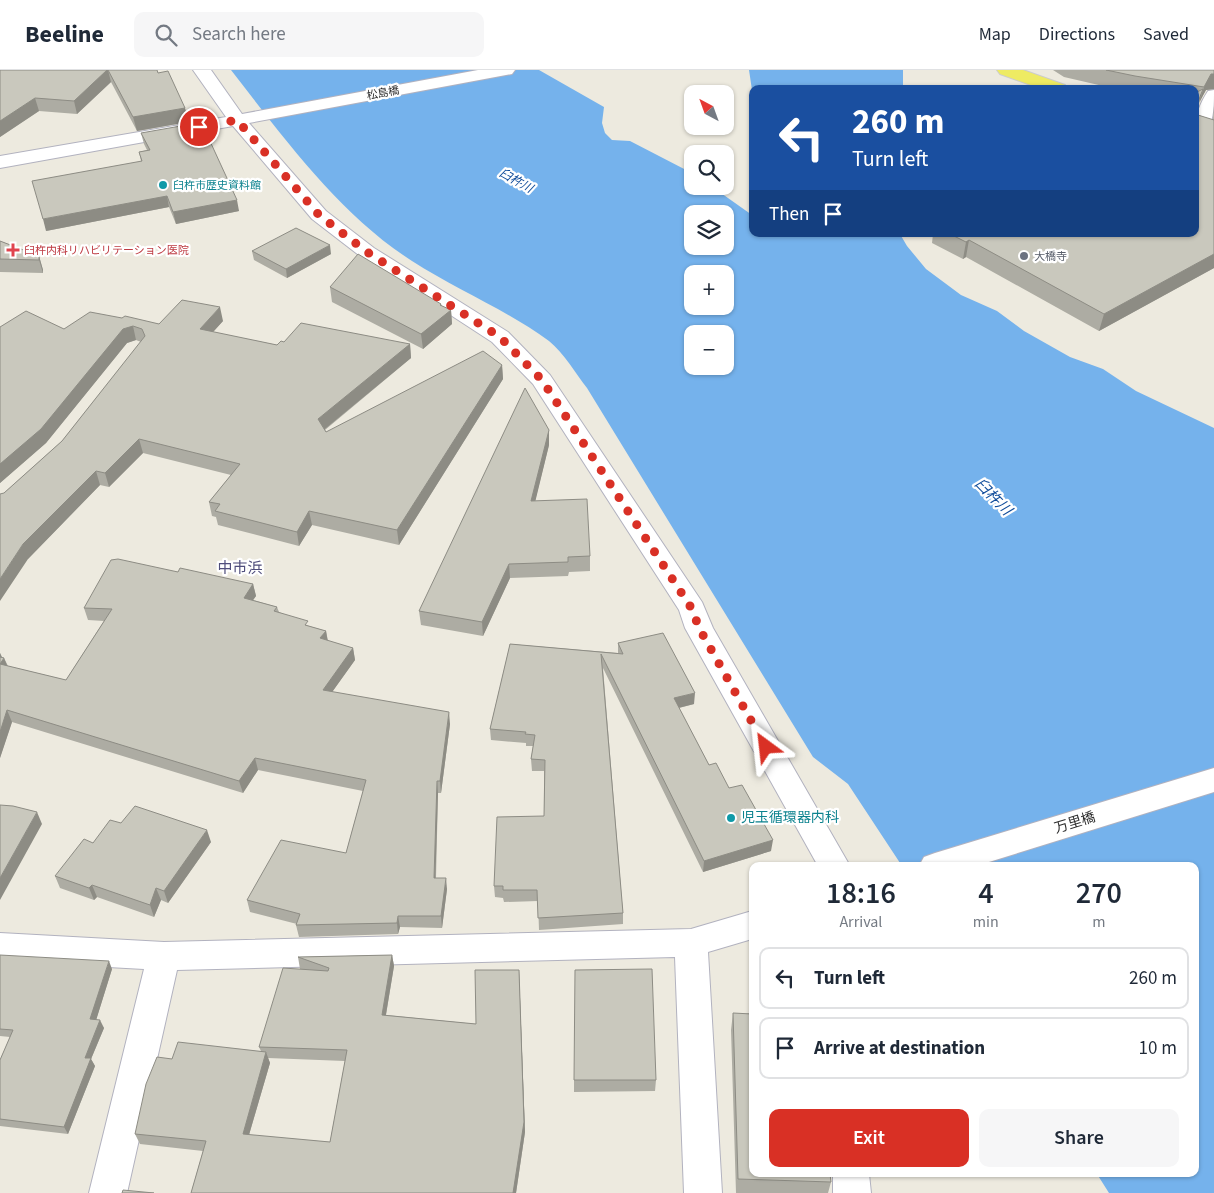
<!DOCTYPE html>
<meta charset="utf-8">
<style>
:root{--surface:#fff;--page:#f6f6f7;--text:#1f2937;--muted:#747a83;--line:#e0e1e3;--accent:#d93025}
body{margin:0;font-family:"Source Sans 3","Noto Sans JP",sans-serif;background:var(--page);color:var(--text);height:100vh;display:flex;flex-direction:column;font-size:19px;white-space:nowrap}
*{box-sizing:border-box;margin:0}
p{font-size:16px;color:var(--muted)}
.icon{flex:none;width:28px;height:28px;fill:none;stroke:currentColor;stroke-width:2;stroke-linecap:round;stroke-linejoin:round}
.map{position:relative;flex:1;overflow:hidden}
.panel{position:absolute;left:749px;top:792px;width:450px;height:315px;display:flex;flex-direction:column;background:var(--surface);border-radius:10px;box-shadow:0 1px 4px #0004}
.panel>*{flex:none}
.hud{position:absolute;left:749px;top:15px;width:450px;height:152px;border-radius:10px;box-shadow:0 1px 4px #0004;background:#1a4fa0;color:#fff;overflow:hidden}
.needle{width:32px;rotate:319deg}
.fabs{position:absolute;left:684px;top:15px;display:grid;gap:10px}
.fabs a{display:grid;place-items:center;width:50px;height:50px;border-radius:10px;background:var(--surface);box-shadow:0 1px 4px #0004;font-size:25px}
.pin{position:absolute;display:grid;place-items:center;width:42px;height:42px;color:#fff;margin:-21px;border:2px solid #fff;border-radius:50%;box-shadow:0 1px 5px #0007}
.me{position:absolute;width:55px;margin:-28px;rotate:330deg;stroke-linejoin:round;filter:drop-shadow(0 0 4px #0008)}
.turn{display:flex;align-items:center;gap:18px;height:105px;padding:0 20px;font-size:22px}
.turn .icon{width:65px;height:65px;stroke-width:2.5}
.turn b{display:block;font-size:35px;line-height:42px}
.then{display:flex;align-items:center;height:48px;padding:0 20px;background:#0003;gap:10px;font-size:19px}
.eta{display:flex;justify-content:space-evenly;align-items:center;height:85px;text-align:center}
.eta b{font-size:30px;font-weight:600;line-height:35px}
.action{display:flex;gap:10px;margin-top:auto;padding:10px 20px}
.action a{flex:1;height:58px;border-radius:10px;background:var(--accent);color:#fff;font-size:20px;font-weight:600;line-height:58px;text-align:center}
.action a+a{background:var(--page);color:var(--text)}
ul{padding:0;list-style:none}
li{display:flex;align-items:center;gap:15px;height:62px;margin:0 10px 8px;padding:0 10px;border:2px solid var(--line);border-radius:10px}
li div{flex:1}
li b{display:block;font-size:19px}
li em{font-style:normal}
header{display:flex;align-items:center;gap:30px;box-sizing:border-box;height:70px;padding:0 25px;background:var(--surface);border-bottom:1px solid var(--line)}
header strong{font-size:24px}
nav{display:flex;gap:28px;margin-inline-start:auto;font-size:18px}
.search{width:350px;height:45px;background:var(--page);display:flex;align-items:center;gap:12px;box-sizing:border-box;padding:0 18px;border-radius:10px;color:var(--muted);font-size:19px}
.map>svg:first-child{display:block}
.water{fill:#75b2ec;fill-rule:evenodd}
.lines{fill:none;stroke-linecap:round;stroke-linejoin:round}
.minor-casing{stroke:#b2b2bf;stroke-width:2}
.major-casing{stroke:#ccc;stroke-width:2}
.minor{fill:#fff;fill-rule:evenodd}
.major{fill:#eeeb63;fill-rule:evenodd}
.wall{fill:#adaca3;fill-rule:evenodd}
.shaded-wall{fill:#8d8c84}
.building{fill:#c9c8bd;stroke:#8d8c84}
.route{stroke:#d93025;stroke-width:9;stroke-dasharray:0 16.2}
.culture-dot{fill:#0f9aa8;stroke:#fff;stroke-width:2}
.health-dot{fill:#e0444e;stroke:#fff;stroke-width:2}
.worship-dot{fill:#6b7280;stroke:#fff;stroke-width:2}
.labels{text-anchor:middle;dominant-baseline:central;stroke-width:4.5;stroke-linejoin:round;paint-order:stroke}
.far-street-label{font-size:11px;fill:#2c2c2c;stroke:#fff}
.far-culture-label{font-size:11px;fill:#0d838f;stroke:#fff;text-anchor:start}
.far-health-label{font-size:11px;fill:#be3a42;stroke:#fff;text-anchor:start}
.far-worship-label{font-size:11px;fill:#5b616d;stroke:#fff;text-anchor:start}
.far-water-label{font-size:12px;font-style:italic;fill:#114d9b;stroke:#fff}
.culture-label{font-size:14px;fill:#0d838f;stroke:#fff;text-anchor:start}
.street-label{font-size:14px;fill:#2c2c2c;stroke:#fff}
.water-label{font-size:15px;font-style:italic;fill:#114d9b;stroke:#fff}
.neighbourhood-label{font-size:15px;fill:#4f4d7c;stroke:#fff}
</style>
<header>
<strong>Beeline</strong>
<div class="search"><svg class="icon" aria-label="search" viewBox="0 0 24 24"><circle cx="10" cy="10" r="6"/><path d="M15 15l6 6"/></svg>Search here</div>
<nav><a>Map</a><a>Directions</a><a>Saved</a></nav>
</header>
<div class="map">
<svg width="1214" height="1123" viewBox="0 0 1214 1123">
<rect width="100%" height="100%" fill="#edeadf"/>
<path class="water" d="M231,0H539L604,37L602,53L605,63L612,70L630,71L688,101L692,104V116H711L752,145V164H900L907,176L926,199L961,225L997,241L1024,261L1070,287L1103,299L1136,321L1214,358V1123H1109L1097,1104H1195V796H902L848,714L813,687L587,318C576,304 564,283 549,271C507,240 457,220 412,191C339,144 284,68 231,0ZM692,144H725V176H692ZM692,204H725V236H692ZM692,264H725V296H692Z
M749,0H903V19L752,20Z"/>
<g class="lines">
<defs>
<path id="minor" d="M193,0H211L242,44L478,0H515L512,4L506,5L249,53L326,141L374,178L508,262L550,305L702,532L713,558L850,796H818L685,558L679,540L533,314L492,272L360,186L312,149L233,56L0,98V86L226,47Z
M1214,20C1214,34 1214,48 1208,60H1195C1195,46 1200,33 1208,21Z
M1214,698V722L976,796H919L924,787L935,783Z
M752,841V869L708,882L722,1123H684L675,887L177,900L127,1123H89L144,899L0,891V863L164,872L691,859Z
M833,1104H869L871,1123H833Z"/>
<path id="major" d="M997,0H1023L1065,15L1068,19H1042L1000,4Z"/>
</defs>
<use href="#minor" class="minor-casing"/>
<use href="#major" class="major-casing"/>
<use href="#minor" class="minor"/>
<use href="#major" class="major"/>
</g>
<path class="wall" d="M0,0H157L158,3L185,38L188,52L137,61L111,12L77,44L39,41L0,67Z
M1053,0H1214V19L1206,20L1199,32L1198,36V45L1213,50L1214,36V198L1099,261L966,187L963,189L932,173L933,164H1195V19H1116L1064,7Z
M141,63L200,71L239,141L176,154L169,137L46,161L141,91L139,82L147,80L144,74Z
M0,171L39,186L43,200V203L0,202Z
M252,181L331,184L287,208L254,190Z
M330,217L441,234L442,236L451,240L452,254L423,279L332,232Z
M122,248L159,254L223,251L213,262L277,275L284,272L410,274L411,288L325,360L326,362L502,295L503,309L399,475L312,455L299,476L218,455L216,447L212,446L209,432L231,405L143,383L109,417L100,415L28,489L4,423L62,371L141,272L136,270L127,273L46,373L0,413V257L64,259Z
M549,360V375L535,431L590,486V501L569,502L568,506L510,508L483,566L421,555L419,541Z
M178,502L253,514L256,526L253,530L277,537L279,542L309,556L326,561L328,571L353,578L355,590L332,622L450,654L441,723H438L436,808L447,819L442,858L400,857L398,864L299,867L296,855L297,854L250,842L247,830L346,783L363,721L258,700L243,723L12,652L0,688V583L2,587L4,588L8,596L66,610L104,551L88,550L84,538Z
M618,573L694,634L679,638L709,695L729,718L771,781L703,802L603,598L623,843V854L539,860L538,831L504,832L503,828L495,827L494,816L544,746V701H532L531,689L533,676H526V673L491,670L490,659L510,574L618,583Z
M121,753L211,772L168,833L161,830L154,847L97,827L94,830L60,818L55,806L93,773Z
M0,885L112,899L96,950L104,958L91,989L95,996L68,1064L0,1056V990L10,967L0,966Z
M392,885L394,896L386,945L476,954L519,900L525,1062L516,1123H191L203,1081L140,1074L135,1064L172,989L261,981L259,977L300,899L298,887ZM268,988L345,991L330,1072L249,1065L270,993Z
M733,943L831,1112L828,1123H736L731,960Z
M574,1010H656L655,1021L574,1022Z"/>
<path class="shaded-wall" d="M107,0H108L111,12L77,44L74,31Z
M1211,4H1214V19L1206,20L1199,33L1204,17Z
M35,28L39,41L0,67V51Z
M185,38L188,52L137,61L133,47Z
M167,126L169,137L46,161L43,149Z
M237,130L239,141L176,154L173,142Z
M969,170L966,187L963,189L966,172Z
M330,175L331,184L287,208L286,199Z
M1214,184V198L1099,261L1104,244Z
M39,186L43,200V203L39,190Z
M441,234L443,246L451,240L452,254L423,279L421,264L440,235Z
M220,237L223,251L203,273L200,259Z
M133,256L136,270L127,273L46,373L0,413V394L123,259Z
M410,274L411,288L320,363L318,349Z
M502,295L503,309L399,475L397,460Z
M549,360V375L532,445L531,431Z
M139,369L143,383L109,417L105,403Z
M96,401L100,415L28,489L0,531V509L23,474Z
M309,441L312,455L299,476L297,462Z
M509,494L510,508L483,566L482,552Z
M253,514L256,526L246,540L244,528Z
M326,561L328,573L320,568Z
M353,578L355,590L325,632L323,620Z
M0,583L3,590L4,588L9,600L0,594Z
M695,623L694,634L674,639V628Z
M7,640L12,652L0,688V662Z
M449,642L450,654L441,723L440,711Z
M255,688L258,700L243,723L239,711Z
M437,711L438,723L435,819L434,808Z
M37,742L42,754L0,830V808Z
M207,760L211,772L168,833L164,821Z
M773,770L771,781L703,802L704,791Z
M446,808L447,819L442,858L441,846Z
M92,815L97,827L94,830L89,818Z
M156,818L161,830L154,847L150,835Z
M398,846L400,857L398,864L397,853Z
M392,885L394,896L384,956L382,945Z
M109,891L112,899L94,957L90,949Z
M519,900L525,1062L516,1123H513Z
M100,950L104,958L91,989L95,996L68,1064L64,1057L85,988Z
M266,982L270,993L246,1075L243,1064Z"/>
<path class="building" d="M0,0H107L74,31L35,28L0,51Z
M108,0H157L158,3L168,1L185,38L133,47Z
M1106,0H1214V4H1211L1204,17L1135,6Z
M1203,19L1198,32V45L1214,50V184L1104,244L969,170L966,172L950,164H1195V23Z
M192,54L200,71L209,69L237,130L173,142L167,126L43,149L32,111L142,91L139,82L150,80L141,63Z
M296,158L330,175L286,199L252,181Z
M0,171L39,186V190L0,189Z
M358,184L441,234L440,235L451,240L421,264L330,217Z
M182,230L220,237L200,259L277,275L281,271L284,272L301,253L410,274L318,349L326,362L483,281L502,295L397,460L309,441L297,462L215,441L220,434L209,432L240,394L139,369L105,403L96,401L23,474L0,509V424L4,423L62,371L145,266L142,259L133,256L123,259L41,359L0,394V257L26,241L64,259L90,242L122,248L125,246L159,254Z
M525,318L549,360L531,431L587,429L590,486L568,487V492L509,494L482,552L419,541Z
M118,489L178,502L180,498L253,514L244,528L277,537L274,541L308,551L305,555L326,561L320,568L353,578L323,620L449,642L440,711H437L434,808H446L441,846H398L397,853L296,855L300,844L247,830L281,770L346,783L366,710L255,688L239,711L7,640L0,662V587L4,588L0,594L66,610L112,539L84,538L111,490Z
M663,563L695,623L674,628L709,695L716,693L729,718L742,715L773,770L704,791L601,584L623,843L538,848L537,820H503V816H494L497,747L544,746L545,690L531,689L535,665L525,664L526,662L490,659L510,574L623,584L618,573Z
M0,735L13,736L37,742L0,808Z
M135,736L207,760L164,821L156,818L150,835L92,815L89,818L55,806L84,769L93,773L110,750L121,753Z
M0,885L109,891L90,949L100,950L85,988H91L64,1057L0,1049V990L13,960L0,959Z
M392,885L382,945L476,954L475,900H519L524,1052L513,1123H191L206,1071L135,1064L146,1014L157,987L172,989L178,972L266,982L243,1064L330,1072L347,980L259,977L283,898L328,901L329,898L298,887Z
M652,899L656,1010H574L575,900Z
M733,943L752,944V1104H830L831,1112L738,1109Z
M123,1120L154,1123H122Z"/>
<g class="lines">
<path class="route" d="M199,57L237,50L319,145L367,182L500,267L542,310L692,539L699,558L766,677"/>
</g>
<g class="culture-dot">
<circle cx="163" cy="115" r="5"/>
<circle cx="731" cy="748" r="5"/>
</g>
<path class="health-dot" d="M10.5 172.5h5v5h5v5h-5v5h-5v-5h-5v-5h5z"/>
<circle class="worship-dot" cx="1024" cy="186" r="5"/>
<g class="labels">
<g class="far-street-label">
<text transform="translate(383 23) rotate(-11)">松島橋</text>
</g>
<g class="far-culture-label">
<text x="173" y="115">臼杵市歴史資料館</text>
</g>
<g class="far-health-label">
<text x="24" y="180">臼杵内科リハビリテーション医院</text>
</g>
<g class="far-worship-label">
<text x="1034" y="186">大橋寺</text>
</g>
<g class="far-water-label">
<text transform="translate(516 111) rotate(29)">臼杵川</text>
</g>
<g class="culture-label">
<text x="741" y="748">児玉循環器内科</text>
</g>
<g class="street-label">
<text transform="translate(1075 753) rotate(-17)">万里橋</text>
</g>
<g class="water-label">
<text transform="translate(993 427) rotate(45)">臼杵川</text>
</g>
<g class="neighbourhood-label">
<text x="240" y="498">中市浜</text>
</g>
</g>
</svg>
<div class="fabs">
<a><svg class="needle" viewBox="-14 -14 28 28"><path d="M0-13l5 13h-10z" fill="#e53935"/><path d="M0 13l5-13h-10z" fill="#747a83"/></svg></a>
<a><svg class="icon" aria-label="search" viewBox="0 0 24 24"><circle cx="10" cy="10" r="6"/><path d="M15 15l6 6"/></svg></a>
<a><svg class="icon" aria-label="layers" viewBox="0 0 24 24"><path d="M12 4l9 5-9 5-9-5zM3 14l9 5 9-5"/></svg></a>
<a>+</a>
<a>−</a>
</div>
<div class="pin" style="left:199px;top:57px;background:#d93025"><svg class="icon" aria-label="arrive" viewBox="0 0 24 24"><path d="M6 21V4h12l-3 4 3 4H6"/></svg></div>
<svg class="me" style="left:766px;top:677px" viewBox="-20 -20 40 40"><path d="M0-17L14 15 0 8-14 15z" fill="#d93025" stroke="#fff" stroke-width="4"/></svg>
<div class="hud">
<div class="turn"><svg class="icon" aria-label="left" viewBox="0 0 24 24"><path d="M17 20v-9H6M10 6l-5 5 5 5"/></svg><div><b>260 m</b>Turn left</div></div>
<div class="then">Then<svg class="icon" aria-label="arrive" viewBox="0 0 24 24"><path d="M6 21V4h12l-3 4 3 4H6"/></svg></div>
</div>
<section class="panel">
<div class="eta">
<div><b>18:16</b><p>Arrival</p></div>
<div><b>4</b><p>min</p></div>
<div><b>270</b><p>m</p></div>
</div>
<ul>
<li><svg class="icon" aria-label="left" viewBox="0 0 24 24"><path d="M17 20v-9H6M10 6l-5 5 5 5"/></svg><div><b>Turn left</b></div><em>260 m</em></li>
<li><svg class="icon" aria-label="arrive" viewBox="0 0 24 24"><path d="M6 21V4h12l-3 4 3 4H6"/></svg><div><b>Arrive at destination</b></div><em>10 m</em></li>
</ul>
<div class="action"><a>Exit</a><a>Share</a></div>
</section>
</div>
